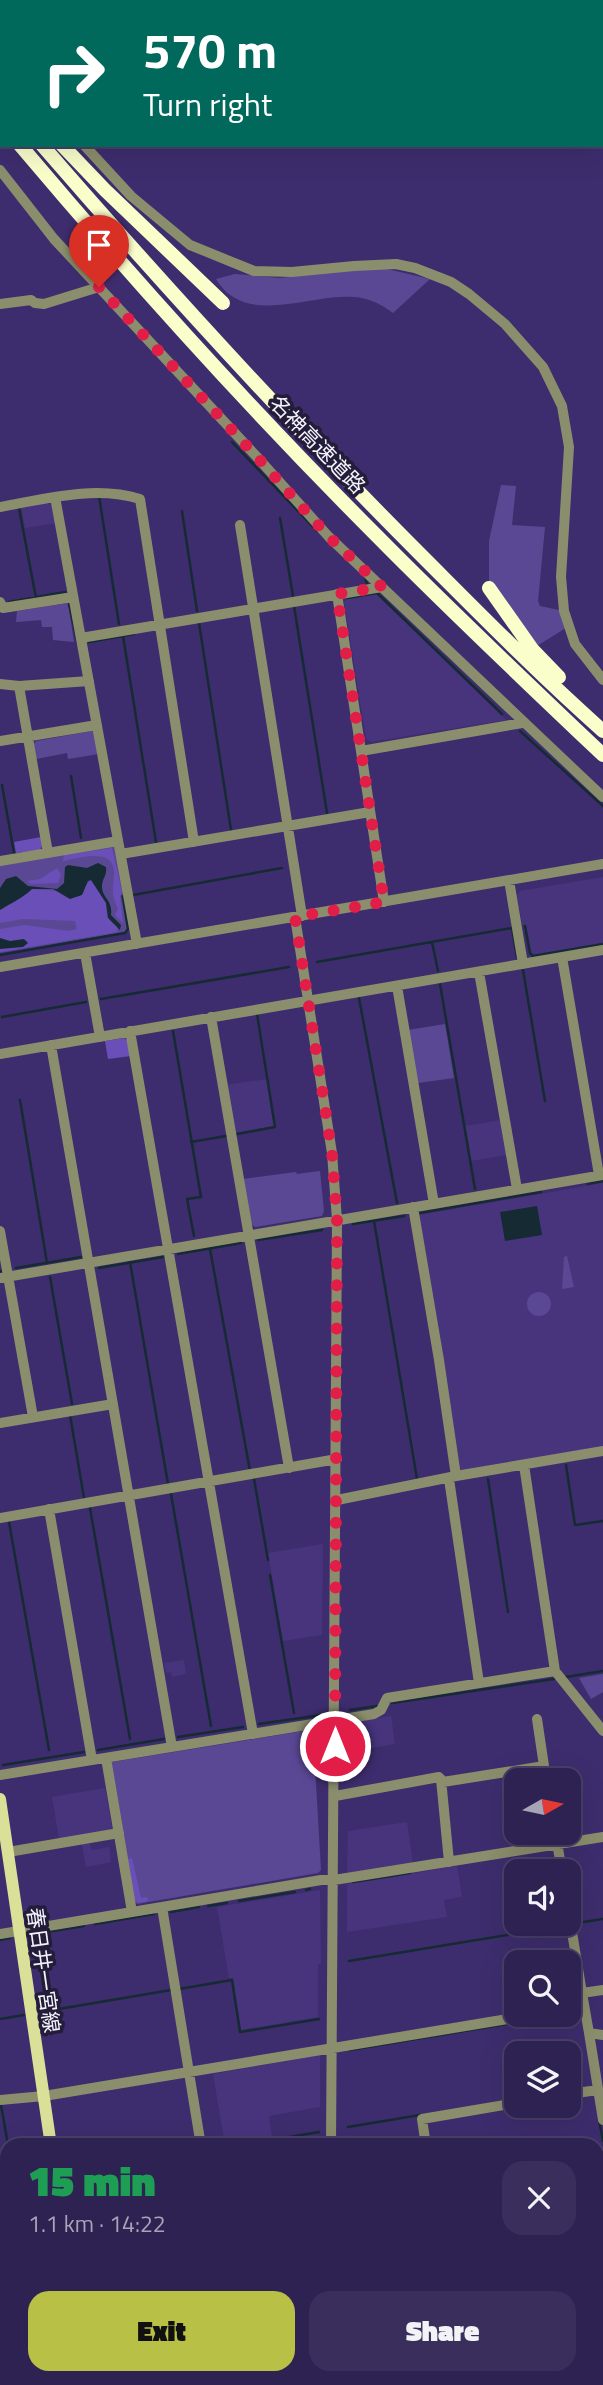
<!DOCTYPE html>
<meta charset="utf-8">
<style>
:root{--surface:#2e2252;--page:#3a2f5c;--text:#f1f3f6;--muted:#a7a4b8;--line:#493f69;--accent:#b9c046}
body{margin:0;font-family:"Titillium Web","Noto Sans JP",sans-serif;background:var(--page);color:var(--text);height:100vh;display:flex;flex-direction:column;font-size:26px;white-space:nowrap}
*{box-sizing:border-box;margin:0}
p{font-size:23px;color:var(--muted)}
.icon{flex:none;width:38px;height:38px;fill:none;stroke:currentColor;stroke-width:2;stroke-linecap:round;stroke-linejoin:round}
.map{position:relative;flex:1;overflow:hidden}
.panel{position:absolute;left:0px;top:2138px;width:604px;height:247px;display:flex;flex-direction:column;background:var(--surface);border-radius:21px 21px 0 0;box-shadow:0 7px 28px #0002,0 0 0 2px var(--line)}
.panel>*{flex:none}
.guide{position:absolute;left:0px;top:0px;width:604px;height:147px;box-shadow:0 7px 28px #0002,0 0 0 2px var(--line);background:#00695c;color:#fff;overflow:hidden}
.needle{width:46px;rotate:81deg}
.fabs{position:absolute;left:504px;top:1768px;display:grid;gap:14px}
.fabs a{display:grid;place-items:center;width:77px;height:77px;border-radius:14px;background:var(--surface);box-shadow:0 7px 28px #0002,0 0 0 2px var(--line);font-size:35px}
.pin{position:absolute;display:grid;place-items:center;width:60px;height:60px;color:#fff;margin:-72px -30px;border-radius:50% 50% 50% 0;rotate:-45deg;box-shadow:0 0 7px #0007}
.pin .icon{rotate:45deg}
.me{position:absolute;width:77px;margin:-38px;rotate:0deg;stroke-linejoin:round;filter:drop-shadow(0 0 5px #0008)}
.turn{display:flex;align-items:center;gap:24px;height:147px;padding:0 28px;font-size:32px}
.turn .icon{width:91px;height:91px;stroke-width:2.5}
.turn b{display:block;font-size:49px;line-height:60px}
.round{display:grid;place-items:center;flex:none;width:74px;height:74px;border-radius:21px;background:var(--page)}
.summary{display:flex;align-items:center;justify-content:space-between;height:119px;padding:0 28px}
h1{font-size:42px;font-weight:800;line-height:52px;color:#1e9e55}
.primary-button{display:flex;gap:14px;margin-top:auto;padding:14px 28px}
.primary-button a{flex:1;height:80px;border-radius:21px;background:var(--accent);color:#111;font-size:28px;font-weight:800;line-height:80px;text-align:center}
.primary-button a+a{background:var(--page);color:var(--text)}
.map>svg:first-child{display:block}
.built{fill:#47347d}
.green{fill:#5b4895}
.forest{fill:#6b4fb8}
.water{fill:#162a34}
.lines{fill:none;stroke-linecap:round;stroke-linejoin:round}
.stream{stroke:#162a34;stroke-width:2.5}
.minor{stroke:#8b8e6c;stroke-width:10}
.major{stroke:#dae098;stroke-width:12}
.highway{stroke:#f9fecb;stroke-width:14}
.route{stroke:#e11d48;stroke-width:12;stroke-dasharray:0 21.6}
.labels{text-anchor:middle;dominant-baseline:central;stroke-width:7;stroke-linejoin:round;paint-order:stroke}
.street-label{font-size:21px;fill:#f5f4fc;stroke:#231d3a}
</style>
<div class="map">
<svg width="603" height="2385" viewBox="0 0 603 2385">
<rect width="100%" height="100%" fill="#3e2d6e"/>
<path class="built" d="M45,502L53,506L56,523L25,528L21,506Z
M377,594L506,720L370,742L366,738L344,602L346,599Z
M603,877V943L533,955L531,953L526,925H522L517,895L520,891Z
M267,1079L275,1126L234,1133L226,1085Z
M501,1120L507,1155L471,1161L465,1126Z
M603,1183V1446L461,1471L458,1469L419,1215Z
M323,1544L322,1635L283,1641L268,1553Z
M184,1660L186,1674L172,1677L171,1672L166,1673L164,1663Z
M391,1716L395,1744L349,1752V1723Z
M105,1788L112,1827L109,1830L59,1839L52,1797Z
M407,1822L413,1864L347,1875L348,1831Z
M90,1843L92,1850L109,1847L111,1862L86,1867L82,1844Z
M457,1866L462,1897L444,1900L447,1917L347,1932V1884Z
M320,1890L321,1964H318V2017L241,2030L233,1978H229L217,1907Z
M320,2055V2107L269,2116L272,2138L225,2145L213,2074Z
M0,2164L1,2167L7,2166V2261L0,2262Z
M7,2269V2344L0,2345V2270Z
M603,2331V2385L597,2348V2332Z
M7,2347V2378H77L78,2385H0V2348Z"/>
<path class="green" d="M361,268L387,269L430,279L393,313C381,304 369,298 354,297C311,293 245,328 216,279L235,274L280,278Z
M501,485L516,486L512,525L545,527L538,601L540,606L564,611L569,626L532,649L489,588V541Z
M68,603L74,642L53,640L52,627H42L41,620L16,622L17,611Z
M92,731L95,733L99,754L68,759L67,753L36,759L33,745L36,741Z
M112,846L115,848L123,895L121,896L127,928L125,932L0,953V864Z
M445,1024L454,1078L418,1083L408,1030Z
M320,1171L324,1211L322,1216L255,1227L251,1224L243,1179L296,1172L297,1174Z
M567,1256L574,1287L562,1289L564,1257Z
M527 1304a12 12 0 1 1 24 0a12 12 0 1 1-24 0Z
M603,1674V1692L591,1699L579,1678Z
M310,1730L313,1732L321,1870L318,1873L137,1904L134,1901L110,1765L112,1762Z"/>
<path class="forest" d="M41,837L42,846L40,850L16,853L14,842Z
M112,848L122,892L120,896L123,923L115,915L118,909C111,893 113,891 114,875C116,846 79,858 63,861L64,855Z
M57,868L61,875L58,883L31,884L27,881L40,879Z
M91,880L106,903L107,916L118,927L117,932L0,952V929L25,925L69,931L77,929L75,921L23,919L0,923V910C10,903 24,897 32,889L84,893V886Z
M124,1038L128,1041L131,1056L108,1059L105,1041Z
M132,1858L141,1898L147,1897L148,1901L139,1903L135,1900L128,1864V1859Z"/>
<path class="water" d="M98,863L106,867C107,876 103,877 102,885C101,898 113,899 111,915L121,925L120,930L108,918L106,903L91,880L88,881L82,895L70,899L53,889H32C23,898 11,903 0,910V888L6,879L16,876L28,886L57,889L64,883L65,867L68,865L87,868Z
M0,938L10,941L24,939L28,943L23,947L0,949Z
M537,1206L542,1235L505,1241L500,1212Z"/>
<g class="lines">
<path class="stream" d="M232,442L317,531
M99,496L119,624
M19,508L36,598
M182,511L197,611
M280,518L293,596
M365,577L367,584
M347,598L377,593L502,714
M9,602L65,592
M69,604L78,644
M294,606L327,813
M199,623L231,830
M123,636L156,842
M89,642L134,634
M520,731L603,806
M71,776L81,838
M2,785L14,853
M133,895L282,868
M525,926L530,953L533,956L603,944
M432,942L438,971
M0,955L125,933L128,929L123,896
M317,962L512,928L517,957
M523,970L545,1101
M440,984L475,1189
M359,998L397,1203
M101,999L289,967
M2,1017L86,1002
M173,1031L201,1197L187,1199L194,1236
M20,1100L47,1263
M237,1134L275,1127L257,1014
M191,1142L226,1136
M588,1184L603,1181
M419,1213L541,1192
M374,1221L417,1479
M353,1224L404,1216
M258,1240L322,1230
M210,1249L250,1471
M178,1254L241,1243
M130,1262L168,1484
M16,1268L81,1257
M99,1268L163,1257
M0,1271H1
M50,1277L72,1404
M70,1415L84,1498
M566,1465L575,1525L603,1521
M254,1479L268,1560
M488,1479L508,1612
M171,1494L211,1726
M90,1508L130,1739
M9,1522L49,1750
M270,1575L294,1713
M566,1677L603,1671
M392,1703L554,1679
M350,1710L377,1706
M259,1724L321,1715
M178,1737L243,1727
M98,1750L164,1739
M3,1765L84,1752
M353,1882L410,1873
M306,1890L310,1889
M239,1901L295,1892
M208,1906L227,1903
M171,1912L199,1907
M577,1923L603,1919
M95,1924L154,1914
M28,1935L84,1926
M0,1940L10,1938
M349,1961L567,1925
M179,1989L232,1980L240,2032L319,2019
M47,2011L171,1990
M0,2019L24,2015
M350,2050L567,2014
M1,2105L8,2145
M599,2120L603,2141
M348,2127L420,2115
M237,2146L319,2132
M597,2175L603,2174
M0,2346L7,2345
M280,2384L313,2378
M345,2385V2378"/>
<path class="minor" d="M0,43L2,45
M84,145L131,196L190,245L254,271L292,272L354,266L396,264L415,268L451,282L469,294L505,324L543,367L562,406L569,447L561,577L564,611L575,644L603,680
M0,170L54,239L257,457L329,537L603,797
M0,304L31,300L35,303L44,304L99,287
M55,497L137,944
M0,507C45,499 95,485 140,499L194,842
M240,525L302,916
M337,594L384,902
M0,602L3,608L73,597
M81,638L382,587
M0,684L19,686L48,853
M19,686L89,681
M0,741L97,725
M361,751L522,723
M121,854L370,812
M0,861L118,841
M509,880L523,964
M295,917L332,1153L337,1220L331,2146
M85,953L100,1037
M562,957L599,1175
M0,967L603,864
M479,972L517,1189
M397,986L434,1204
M211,1017L289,1468
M130,1031L253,1734
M51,1045L172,1747
M0,1054L603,950
M413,1207L439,1360L456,1476
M0,1231L33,1417
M0,1278L603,1175
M0,1423L113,1404
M524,1465L555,1671L603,1731
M449,1479L479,1683
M337,1500L456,1476L603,1451
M49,1509L92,1760
M0,1518L337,1459
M537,1719L544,1766
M106,1758L132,1912
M0,1775L374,1714L381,1710L387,1698L555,1671
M441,1779L449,1862
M335,1796L439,1777L443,1782L544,1766L547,1780
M555,1832L562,1871
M8,1852L119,1833
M162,1907L321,1880H334L603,1837
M569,1914L582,1993
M0,1934L162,1907L201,2146
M603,1990L582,1993L589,2033L603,2035
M569,2009L584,2007
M589,2033L603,2120
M569,2094L598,2090
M0,2100L44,2096L538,2014
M426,2146L422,2119L516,2103
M597,2169L603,2168
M597,2244L603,2243
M0,2266L7,2265
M597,2326L603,2325
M464,2378L466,2385
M237,2385L279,2378
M328,2385V2378"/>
<path class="major" d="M0,1799L51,2146
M85,2378L86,2385"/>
<path class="highway" d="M0,75L2,77
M0,94L2,96
M0,121L2,123
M20,145C134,280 253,412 378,537C451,611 527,683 603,755
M42,145C165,287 291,425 424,558C482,616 541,676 603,731
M62,145L105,190L223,303
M489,588L532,649L559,677"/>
</g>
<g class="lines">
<path class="route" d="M99,287L257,457L329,537L382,587L337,594L384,902L295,917L332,1153L337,1220L335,1746"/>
</g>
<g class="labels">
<g class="street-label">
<text transform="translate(318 444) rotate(46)">名神高速道路</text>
<text transform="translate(44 1970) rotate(82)">春日井一宮線</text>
</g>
</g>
</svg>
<div class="fabs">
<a><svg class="needle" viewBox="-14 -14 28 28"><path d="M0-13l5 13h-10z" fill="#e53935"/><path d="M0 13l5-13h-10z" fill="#a7a4b8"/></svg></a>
<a><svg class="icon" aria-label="sound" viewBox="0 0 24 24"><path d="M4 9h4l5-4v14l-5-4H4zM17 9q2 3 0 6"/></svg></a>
<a><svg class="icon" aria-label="search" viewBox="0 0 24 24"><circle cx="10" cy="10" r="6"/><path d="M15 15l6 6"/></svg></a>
<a><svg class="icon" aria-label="layers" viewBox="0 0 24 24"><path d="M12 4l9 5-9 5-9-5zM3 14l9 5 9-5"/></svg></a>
</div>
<div class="pin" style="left:99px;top:287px;background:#d93025"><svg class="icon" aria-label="arrive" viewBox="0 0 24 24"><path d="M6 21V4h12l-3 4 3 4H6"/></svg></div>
<svg class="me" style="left:335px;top:1746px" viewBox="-20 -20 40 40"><circle r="17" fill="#e11d48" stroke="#fff" stroke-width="3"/><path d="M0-11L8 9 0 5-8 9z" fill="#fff"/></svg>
<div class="guide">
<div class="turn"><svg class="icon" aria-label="right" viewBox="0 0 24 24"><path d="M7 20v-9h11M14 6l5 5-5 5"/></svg><div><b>570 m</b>Turn right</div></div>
</div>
<section class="panel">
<div class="summary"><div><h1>15 min</h1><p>1.1 km · 14:22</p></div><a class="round"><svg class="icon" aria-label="close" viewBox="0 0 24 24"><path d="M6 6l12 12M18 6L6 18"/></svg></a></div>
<div class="primary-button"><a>Exit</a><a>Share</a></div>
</section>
</div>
